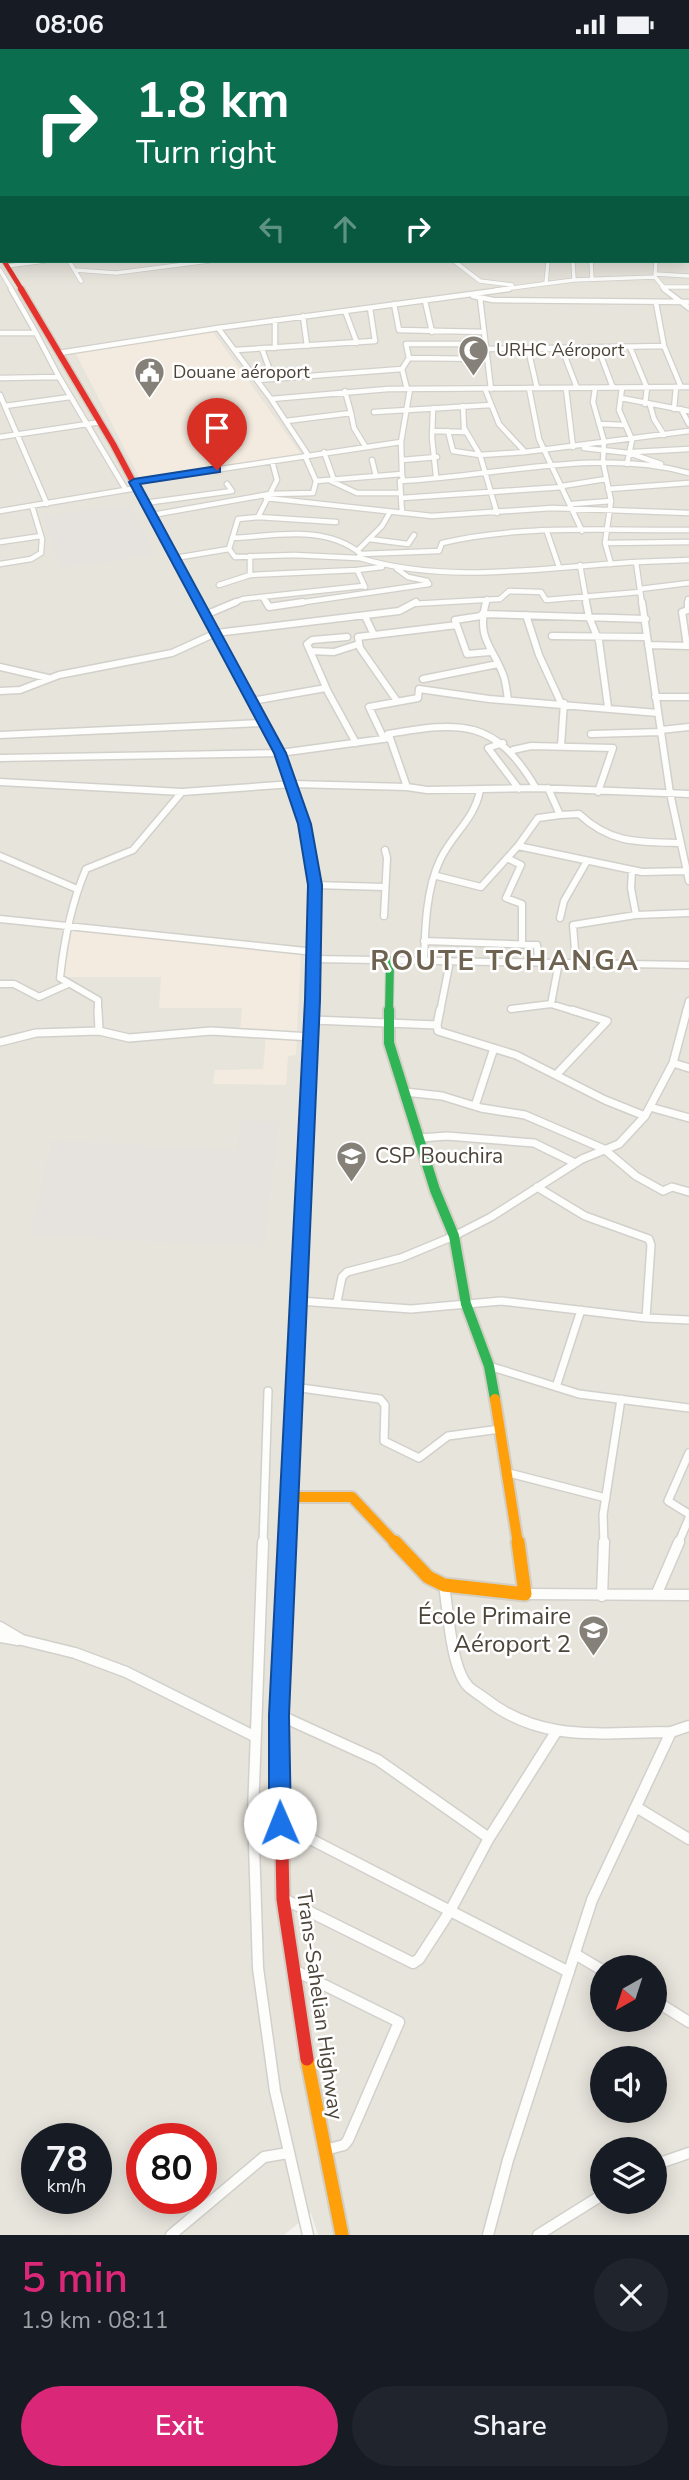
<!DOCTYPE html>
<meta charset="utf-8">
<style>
:root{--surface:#171b24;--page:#20242c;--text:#f1f3f6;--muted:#9ea1a6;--accent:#db2777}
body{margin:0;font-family:"Nunito Sans",sans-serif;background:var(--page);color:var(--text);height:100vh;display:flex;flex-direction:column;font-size:26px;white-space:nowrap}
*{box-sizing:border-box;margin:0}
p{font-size:23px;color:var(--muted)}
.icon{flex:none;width:38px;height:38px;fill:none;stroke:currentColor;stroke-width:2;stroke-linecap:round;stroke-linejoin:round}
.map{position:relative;height:2186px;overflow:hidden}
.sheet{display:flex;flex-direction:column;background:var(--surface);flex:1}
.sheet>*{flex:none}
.banner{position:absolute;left:0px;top:0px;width:690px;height:214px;box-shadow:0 4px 18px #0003;background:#0b6e4f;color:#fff;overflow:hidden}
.needle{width:46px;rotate:219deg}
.buttons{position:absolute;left:590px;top:1906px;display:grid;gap:14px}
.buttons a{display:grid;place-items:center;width:77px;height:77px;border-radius:50%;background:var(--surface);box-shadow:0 4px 18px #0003;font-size:35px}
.speed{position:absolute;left:21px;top:2074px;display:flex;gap:14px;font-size:35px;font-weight:700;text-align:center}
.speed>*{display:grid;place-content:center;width:91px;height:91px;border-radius:50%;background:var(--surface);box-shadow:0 4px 18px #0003;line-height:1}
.speed small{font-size:18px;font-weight:400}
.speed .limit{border:10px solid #d22;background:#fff;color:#111}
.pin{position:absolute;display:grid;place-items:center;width:60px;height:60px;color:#fff;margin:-72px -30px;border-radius:50% 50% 50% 0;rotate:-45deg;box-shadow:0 0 7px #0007}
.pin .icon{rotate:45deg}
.me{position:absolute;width:77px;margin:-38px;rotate:359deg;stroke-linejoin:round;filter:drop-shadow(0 0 5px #0008)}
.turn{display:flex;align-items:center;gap:24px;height:147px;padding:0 21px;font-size:32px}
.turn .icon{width:91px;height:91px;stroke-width:2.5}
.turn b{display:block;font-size:49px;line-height:60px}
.lanes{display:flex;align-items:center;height:66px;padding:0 21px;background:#0003;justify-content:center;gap:35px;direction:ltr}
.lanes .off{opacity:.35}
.round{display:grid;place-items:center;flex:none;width:74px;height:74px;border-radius:37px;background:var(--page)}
.headline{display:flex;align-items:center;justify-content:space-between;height:119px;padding:0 21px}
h1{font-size:42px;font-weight:600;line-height:52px;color:var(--accent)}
.button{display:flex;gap:14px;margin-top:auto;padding:14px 21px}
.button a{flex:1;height:80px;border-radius:42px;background:var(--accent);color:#fff;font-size:28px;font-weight:600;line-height:80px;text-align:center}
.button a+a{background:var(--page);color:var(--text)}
.status{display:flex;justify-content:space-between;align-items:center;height:49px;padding:0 35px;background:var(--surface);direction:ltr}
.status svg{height:19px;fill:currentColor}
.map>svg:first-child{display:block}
.residential{fill:#e7e4dc;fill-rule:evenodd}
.commercial{fill:#f3ebdf}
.industrial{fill:#e6e2de}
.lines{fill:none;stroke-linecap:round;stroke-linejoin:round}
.stream{stroke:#c0ddf1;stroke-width:2}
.street-far4-casing{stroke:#d2d0cb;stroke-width:5}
.street-far3-casing{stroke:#d2d0cb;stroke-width:7}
.street-far2-casing{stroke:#d2d0cb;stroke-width:9}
.street-far1-casing{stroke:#d2d0cb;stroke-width:10}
.street-casing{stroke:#d2d0cb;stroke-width:13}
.fast-far1-casing{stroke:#d3cfc5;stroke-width:10}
.fast-casing{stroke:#d3cfc5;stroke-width:14}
.slow-far3-casing{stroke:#d3cfc5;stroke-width:9}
.slow-far2-casing{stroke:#d3cfc5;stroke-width:10}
.slow-far1-casing{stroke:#d3cfc5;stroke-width:14}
.slow-casing{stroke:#d3cfc5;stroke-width:17}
.jam-far2-casing{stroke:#d3cfc5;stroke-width:6}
.jam-far1-casing{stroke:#d3cfc5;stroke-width:9}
.jam-casing{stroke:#d3cfc5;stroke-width:17}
.street-far4{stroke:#fdfdfc;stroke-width:3.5}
.street-far3{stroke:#fdfdfc;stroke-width:4.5}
.street-far2{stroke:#fdfdfc;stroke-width:6}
.street-far1{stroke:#fdfdfc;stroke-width:7}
.street{stroke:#fdfdfc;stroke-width:10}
.fast-far1{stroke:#30b455;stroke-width:8}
.fast{stroke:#30b455;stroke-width:10}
.slow-far3{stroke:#ff9f0a;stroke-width:6}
.slow-far2{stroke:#ff9f0a;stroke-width:8}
.slow-far1{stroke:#ff9f0a;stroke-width:10}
.slow{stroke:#ff9f0a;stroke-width:13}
.jam-far2{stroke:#e5322d;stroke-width:4.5}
.jam-far1{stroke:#e5322d;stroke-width:6}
.jam{stroke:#e5322d;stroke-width:13}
.route{fill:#1a73e8;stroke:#114b97;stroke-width:2}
.labels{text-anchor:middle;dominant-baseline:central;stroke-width:5;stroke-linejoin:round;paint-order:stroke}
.far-poi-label{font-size:18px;fill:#4b4439;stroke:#fff;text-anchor:start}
.poi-label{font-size:21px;fill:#4b4439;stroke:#fff;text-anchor:start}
.street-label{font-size:21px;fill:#4b4439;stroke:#fff}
.near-poi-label{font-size:24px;fill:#4b4439;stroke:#fff;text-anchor:end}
.district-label{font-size:28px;font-weight:bold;letter-spacing:2px;fill:#6e6250;stroke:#fff}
</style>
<div class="status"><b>08:06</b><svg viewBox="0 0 49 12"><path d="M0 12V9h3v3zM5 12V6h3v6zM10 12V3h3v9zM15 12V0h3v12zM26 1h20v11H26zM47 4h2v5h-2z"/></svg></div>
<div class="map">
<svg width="689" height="2186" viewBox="0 0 689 2186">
<rect width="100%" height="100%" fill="#f4f2ee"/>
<path class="residential" d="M42,0H689V2186H318L311,2164L284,2186H0V74L2,71V212H688V2ZM602,1918H654V1970H602ZM602,2009H654V2062H602ZM37,2090H96V2149H37ZM142,2090H201V2149H142ZM602,2100H654V2152H602Z"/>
<path class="commercial" d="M213,283L301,405L139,428L75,303Z
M69,880L301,903L296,1006L288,1007L286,1036L213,1035L215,1021L263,1020L266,987L240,981L242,959H159L161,928H62Z"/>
<path class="industrial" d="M115,458H130L154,506L63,519L58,513L43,466Z
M241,1071L279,1073L264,1198L30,1186L52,1092L237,1101Z"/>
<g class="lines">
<path class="stream" d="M578,0L588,2
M564,2L569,0
M592,2L652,0"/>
<defs>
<path id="street-far4" d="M0,69L2,67
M69,212L81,232
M454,212L480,232L512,236
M573,212L574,231
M591,212L592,230
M656,212L655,228L666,241
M7,217L45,212
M0,221L12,241
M75,221L116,224L209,212
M655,225L689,227
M542,235L546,234L548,212
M662,238H689
M496,241L574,231L655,228"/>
<path id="street-far3" d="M11,240L36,284
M664,240L689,259
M473,247L493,251L689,253
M480,249L491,340
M425,252L432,283
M656,254L664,297L681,338
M394,255L399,281L484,283
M345,262L357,294
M303,267L307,297
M275,271V299
M218,279L509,240
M0,284H36L59,328L0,329
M630,298L647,339L645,355
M598,299L613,339
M262,300L273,330
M486,300L664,297
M528,300L537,339
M562,300L577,339
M236,301L375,292L370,259
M59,304L218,279L271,350L308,406
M409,309L487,310
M402,320L409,309L406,295H463
M59,328L126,441
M257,331L402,320L407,340
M529,339L539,390L582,482
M622,339L619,361L632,391L627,415
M485,340L499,375L525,403
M566,340L573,398
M595,340L593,353L604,392L603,413L611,452L605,494L689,493
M0,346L47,455
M621,349L689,362
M271,350L388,340L689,338
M650,356L654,370L664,386
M5,357L70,348
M463,357L464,379L480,406L497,464
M433,359L432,389L436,427
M674,360L676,338
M681,360L689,375
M374,363L491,356
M351,364L354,379L365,397
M286,372L351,364L345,342
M599,375L624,376
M433,382L465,383
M448,382L453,402L480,406L525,403L689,382
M0,388L101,373
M584,399L629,404L661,415
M324,403L334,431
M633,403L689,400
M305,407L316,432L402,425L403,432
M372,411L376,427
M402,411L437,408
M272,412L277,431L258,468L336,473
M402,425L401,393L410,340
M331,432L357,444H400
M134,433L401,393
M562,437L606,430
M608,440L689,434
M266,449L432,467L552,459L689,464
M402,449L563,438
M145,454L232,442L227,435
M572,455L611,452
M0,462L137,439
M402,464L400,432C495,428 595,398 689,424
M152,466L270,445L313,444L316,432
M547,483L559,518
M232,489C275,487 325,475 361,505
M369,490L408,495L414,486
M0,493L41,487
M605,494L611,515
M229,500L235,508L294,506L358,509L361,505L439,502L442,494C521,475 608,482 689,481
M358,501L382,477L390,463
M250,507V526L357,521
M175,509L229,500L238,470L258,468
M360,509C448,536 546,518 636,513
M0,515L31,510L41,504L42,490L32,457
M580,516L587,555
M219,536L250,526
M365,538L357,521L382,518
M640,540L689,534
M262,548L267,555
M688,550V555
M231,555L243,550L363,537
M291,555L429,535L427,532L408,528L397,520
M412,555L500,550L509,542L541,543L546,551L640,543
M486,555L487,550
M642,555L636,513L689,511"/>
<path id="street-far2" d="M266,553L269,558L303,553
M486,553C476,591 493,597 504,628C506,635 507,644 508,651
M586,553L589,568L599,592L608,658
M642,553L670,744L689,832
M482,565L646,570
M205,566L236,553
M526,566L539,606L561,654
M365,567L374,586L358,588L360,599L397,652
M481,567L455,571L467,605L490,603
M374,586L457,576
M552,587L645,588
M347,588L312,591L307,595L328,643L356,694
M648,596L689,597
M687,597L682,563L688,561V553
M310,602L334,603L359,595
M0,618L48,629
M423,630L498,615
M0,642L20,641L59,626L172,604L216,584L399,562L416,553
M655,648H689
M252,652L326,639
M661,681L689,678
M591,685L661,683
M0,686L264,674
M390,689L407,738
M384,690L369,658L418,649L419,640L489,650L658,664
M503,694L488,699L519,740
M561,697L564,654
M513,701L531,697L613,699L598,743
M0,709L280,704L390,689L388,685C462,672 495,670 536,739
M0,733L182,743
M548,739L560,766L579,765C611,795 639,793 680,794
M518,797L642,823L688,822
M0,807L77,840
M507,809L521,816L506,849L522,855V895
M632,821L631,839L636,866
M437,827L481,838L518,797L538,769L560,766
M315,836L384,838
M384,867L387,809L385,801
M560,869L564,852L587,812
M0,870L315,903
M424,892L537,896L538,912
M315,910L689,916
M424,912C425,880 426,840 440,811C452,785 475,770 480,741
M576,914L573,876L636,866L689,864
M0,935H14L39,948L68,935
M551,955L559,913
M511,960L551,955L577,963
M98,963V951L60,929C64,891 71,855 86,820L133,801L182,743L293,735L407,738L427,741L536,739L689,745
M440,963L450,912
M686,963L689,952"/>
<path id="street-far1" d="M98,961L99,982
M313,971L437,976L438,982L516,1006L605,1051L645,1067
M437,976L440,961
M0,993L36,984L99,982L129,989L211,982L311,988
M673,1014L687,961
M556,1026L607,972L572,961
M405,1043L442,1047L481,1059L525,1066L604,1100L636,1127L663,1142L672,1138L689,1143
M475,1057L494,999
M650,1058L689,1069
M420,1089L447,1087L534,1094L575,1114
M537,1138L585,1167L649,1190L651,1196L646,1269
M299,1252L411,1260L501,1252L646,1269L689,1271
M337,1253L342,1228L347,1223L401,1209L454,1187L491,1168L582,1110L619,1095L645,1067L673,1014L689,1019
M489,1317L579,1345L689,1359
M294,1338L380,1350L385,1356L384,1392L419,1409L448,1387L500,1380
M556,1338L581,1261
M689,1404L668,1452L689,1465
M509,1424L606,1449
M263,1495L268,1342
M604,1495L603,1466L621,1350
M678,1495L689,1469"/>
<path id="street" d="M263,1493L253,1764L258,1919L275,2042L308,2186
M444,1536C448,1561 451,1617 467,1636C471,1641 479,1645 484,1649C542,1695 602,1683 671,1683L689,1677
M657,1544L679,1493
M525,1545L689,1546
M602,1547L604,1493
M0,1578L22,1591L75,1604L126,1623L254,1687
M0,1588L18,1591
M279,1666L378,1711L489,1789
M636,1758L689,1790
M283,1776L569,1923
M286,1851L413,1914L419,1910L450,1862L489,1789L556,1683
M575,1905L602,1921
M294,1921L399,1973L348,2091L344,2096L325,2101
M654,1951L689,1973
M654,2116L689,2104
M171,2186L264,2108L288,2104
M488,2186L508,2111L592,1851L671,1683
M538,2186L602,2146"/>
<path id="fast-far1" d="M281,706C289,730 301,754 306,778C318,839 315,902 312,963
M389,963L390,911"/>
<path id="fast" d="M389,961V994L435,1141L454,1187L466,1255L489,1317L495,1350
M301,1198L313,961"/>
<path id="slow-far3" d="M148,461L199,555"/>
<path id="slow-far2" d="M198,553L281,706"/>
<path id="slow-far1" d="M495,1350L518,1495
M288,1448H352L396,1495
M287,1495L301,1198"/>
<path id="slow" d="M395,1493L428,1528L444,1536L525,1545L518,1493
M281,1754L279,1666L287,1493
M307,2010L342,2186"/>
<path id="jam-far2" d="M4,212L22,241"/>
<path id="jam-far1" d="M21,240L113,395L148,461"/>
<path id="jam" d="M281,1754L283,1850L307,2010"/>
</defs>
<use href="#street-far4" class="street-far4-casing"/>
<use href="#street-far3" class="street-far3-casing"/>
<use href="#street-far2" class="street-far2-casing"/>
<use href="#street-far1" class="street-far1-casing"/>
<use href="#street" class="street-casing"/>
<use href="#fast-far1" class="fast-far1-casing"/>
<use href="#fast" class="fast-casing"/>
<use href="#slow-far3" class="slow-far3-casing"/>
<use href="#slow-far2" class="slow-far2-casing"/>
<use href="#slow-far1" class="slow-far1-casing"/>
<use href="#slow" class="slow-casing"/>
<use href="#jam-far2" class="jam-far2-casing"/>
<use href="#jam-far1" class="jam-far1-casing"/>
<use href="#jam" class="jam-casing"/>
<use href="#street-far4" class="street-far4"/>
<use href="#street-far3" class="street-far3"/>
<use href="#street-far2" class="street-far2"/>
<use href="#street-far1" class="street-far1"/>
<use href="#street" class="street"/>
<use href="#fast-far1" class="fast-far1"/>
<use href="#fast" class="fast"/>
<use href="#slow-far3" class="slow-far3"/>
<use href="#slow-far2" class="slow-far2"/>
<use href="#slow-far1" class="slow-far1"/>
<use href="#slow" class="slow"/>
<use href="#jam-far2" class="jam-far2"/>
<use href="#jam-far1" class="jam-far1"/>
<use href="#jam" class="jam"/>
</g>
<path class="route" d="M217,417L220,418V423L140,435L286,704L311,775L322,836L320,951L289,1666L291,1774L288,1781L280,1785L272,1781L269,1774V1666L305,951L308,836L298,775L274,704L129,433L134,430Z"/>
<defs>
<symbol id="mosque-pin" viewBox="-11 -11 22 30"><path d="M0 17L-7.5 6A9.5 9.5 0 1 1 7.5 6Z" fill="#868178" stroke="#fff"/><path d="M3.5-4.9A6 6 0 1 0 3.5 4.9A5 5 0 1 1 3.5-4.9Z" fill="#fff"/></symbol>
<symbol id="civic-pin" viewBox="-11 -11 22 30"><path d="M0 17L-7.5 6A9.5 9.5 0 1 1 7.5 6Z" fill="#868178" stroke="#fff"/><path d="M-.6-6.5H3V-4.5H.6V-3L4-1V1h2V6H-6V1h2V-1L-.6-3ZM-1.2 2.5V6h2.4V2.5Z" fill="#fff"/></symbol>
<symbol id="school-pin" viewBox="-11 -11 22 30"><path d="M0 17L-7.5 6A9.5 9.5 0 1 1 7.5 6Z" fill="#868178" stroke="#fff"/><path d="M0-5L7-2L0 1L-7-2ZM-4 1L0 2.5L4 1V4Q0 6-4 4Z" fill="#fff"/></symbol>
</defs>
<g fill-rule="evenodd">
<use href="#mosque-pin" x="456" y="284" width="35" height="47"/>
<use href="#civic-pin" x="132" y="306" width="35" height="47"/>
<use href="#school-pin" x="334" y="1090" width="35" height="47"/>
<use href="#school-pin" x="576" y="1564" width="35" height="47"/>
</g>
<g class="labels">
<g class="far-poi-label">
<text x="496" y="301">URHC Aéroport</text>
<text x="173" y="323">Douane aéroport</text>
</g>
<g class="poi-label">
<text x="375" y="1107">CSP Bouchira</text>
</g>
<g class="street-label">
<text transform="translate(320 1956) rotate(82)">Trans-Sahelian Highway</text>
</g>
<g class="near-poi-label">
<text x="571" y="1567">École Primaire<tspan x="571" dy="28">Aéroport 2</tspan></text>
</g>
<g class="district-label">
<text x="505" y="912">ROUTE TCHANGA</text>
</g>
</g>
</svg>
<div class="buttons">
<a><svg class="needle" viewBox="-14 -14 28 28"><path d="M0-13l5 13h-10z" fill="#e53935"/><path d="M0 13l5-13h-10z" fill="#9ea1a6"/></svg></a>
<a><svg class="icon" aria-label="sound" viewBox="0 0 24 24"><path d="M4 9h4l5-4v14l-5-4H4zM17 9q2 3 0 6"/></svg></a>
<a><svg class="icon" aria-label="layers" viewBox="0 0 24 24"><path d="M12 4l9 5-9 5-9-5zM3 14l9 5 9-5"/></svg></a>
</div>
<div class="speed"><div>78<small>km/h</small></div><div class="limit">80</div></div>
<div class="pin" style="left:217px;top:421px;background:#d93025"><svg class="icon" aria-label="arrive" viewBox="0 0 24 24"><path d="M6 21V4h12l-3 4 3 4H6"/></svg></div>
<svg class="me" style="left:280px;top:1774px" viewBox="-20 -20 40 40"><circle r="19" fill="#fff"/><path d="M0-13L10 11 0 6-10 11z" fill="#1a73e8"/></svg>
<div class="banner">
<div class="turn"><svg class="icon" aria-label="right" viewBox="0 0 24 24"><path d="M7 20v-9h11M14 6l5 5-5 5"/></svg><div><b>1.8 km</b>Turn right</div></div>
<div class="lanes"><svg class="icon off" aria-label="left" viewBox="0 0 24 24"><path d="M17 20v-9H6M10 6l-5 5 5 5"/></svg><svg class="icon off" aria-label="ahead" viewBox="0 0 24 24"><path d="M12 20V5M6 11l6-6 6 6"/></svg><svg class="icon" aria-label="right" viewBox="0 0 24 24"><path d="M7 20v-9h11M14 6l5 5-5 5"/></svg></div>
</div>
</div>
<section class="sheet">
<div class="headline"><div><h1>5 min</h1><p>1.9 km · 08:11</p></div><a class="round"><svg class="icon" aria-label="close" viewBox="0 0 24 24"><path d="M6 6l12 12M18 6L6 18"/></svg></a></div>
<div class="button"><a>Exit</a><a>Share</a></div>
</section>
